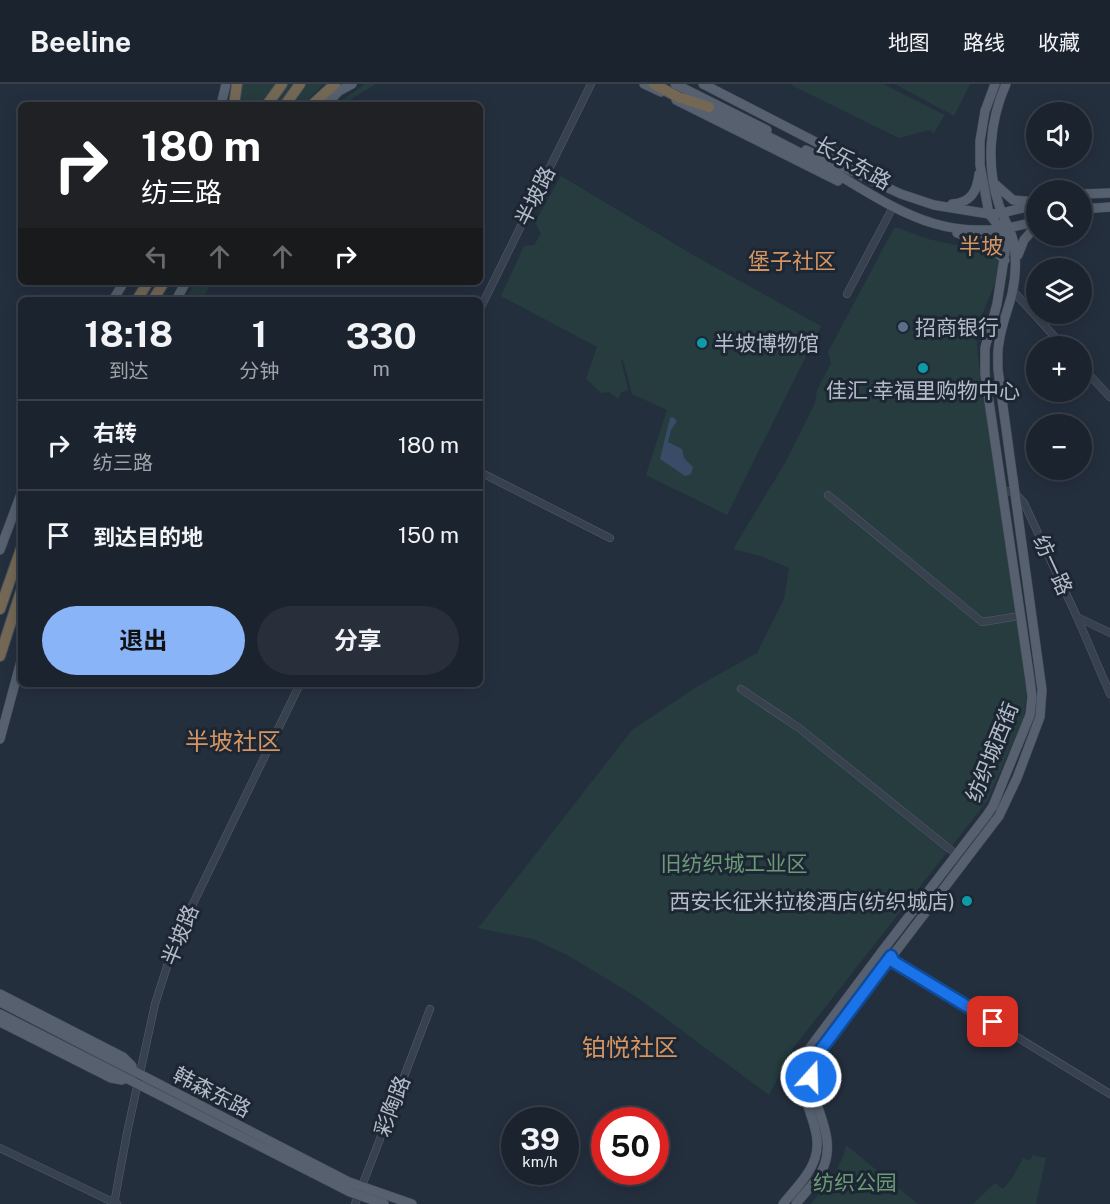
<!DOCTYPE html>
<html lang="zh">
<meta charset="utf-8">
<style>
:root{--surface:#1b232e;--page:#282f3a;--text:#f1f3f6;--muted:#a0a4aa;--line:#39404a;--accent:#8ab4f8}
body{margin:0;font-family:"Public Sans","Noto Sans SC",sans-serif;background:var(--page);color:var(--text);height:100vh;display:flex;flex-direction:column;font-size:22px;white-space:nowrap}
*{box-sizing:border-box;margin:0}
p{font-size:20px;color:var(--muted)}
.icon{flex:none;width:33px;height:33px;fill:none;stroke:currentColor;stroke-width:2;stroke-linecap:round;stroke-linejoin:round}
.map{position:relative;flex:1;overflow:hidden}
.sheet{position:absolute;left:18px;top:213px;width:465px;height:390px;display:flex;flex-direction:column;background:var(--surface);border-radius:9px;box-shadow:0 3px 15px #0003,0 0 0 2px var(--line)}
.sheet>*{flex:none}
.guide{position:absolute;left:18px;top:18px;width:465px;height:183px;border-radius:9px;box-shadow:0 3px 15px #0003,0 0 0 2px var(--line);background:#202124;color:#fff;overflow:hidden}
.tools{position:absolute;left:1026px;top:18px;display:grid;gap:12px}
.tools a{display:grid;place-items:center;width:66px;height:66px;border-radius:50%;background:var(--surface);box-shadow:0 3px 15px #0003,0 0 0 2px var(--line);font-size:30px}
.speed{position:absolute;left:501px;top:1023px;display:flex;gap:12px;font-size:30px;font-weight:700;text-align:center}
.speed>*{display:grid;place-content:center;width:78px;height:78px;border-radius:50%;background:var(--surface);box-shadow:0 3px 15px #0003,0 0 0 2px var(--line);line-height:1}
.speed small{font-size:15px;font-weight:400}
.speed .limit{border:9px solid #d22;background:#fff;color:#111}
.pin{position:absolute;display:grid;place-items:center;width:51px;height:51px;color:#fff;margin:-26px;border-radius:12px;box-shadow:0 3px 9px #0006}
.me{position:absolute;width:66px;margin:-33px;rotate:20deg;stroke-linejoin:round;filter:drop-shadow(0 0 4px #0008)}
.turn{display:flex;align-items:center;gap:21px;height:126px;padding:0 24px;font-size:27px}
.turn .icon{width:78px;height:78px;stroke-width:2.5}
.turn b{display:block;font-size:42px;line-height:51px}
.lanes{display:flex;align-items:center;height:57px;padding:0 24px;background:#0003;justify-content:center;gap:30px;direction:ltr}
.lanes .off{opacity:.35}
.eta{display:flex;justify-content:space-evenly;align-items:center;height:102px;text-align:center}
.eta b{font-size:36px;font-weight:700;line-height:42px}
.action{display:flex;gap:12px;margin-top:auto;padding:12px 24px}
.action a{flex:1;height:69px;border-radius:36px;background:var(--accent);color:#111;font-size:24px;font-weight:700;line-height:69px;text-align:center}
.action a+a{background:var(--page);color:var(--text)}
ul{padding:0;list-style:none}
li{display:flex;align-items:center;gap:18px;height:90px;padding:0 24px;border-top:2px solid var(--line)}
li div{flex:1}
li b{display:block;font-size:22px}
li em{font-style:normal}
header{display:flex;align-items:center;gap:36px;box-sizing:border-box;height:84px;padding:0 30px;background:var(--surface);border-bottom:2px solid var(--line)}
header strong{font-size:28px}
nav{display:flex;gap:33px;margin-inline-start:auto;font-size:21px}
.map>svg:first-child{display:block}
.green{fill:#263c3f}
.water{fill:#394c67}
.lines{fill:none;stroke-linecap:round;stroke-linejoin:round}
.minor-casing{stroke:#565f6c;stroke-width:8}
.major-casing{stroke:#414a57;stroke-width:10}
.highway-casing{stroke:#434c59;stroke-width:12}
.minor{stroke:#38414e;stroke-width:7}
.major{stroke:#56606e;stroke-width:9}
.highway{stroke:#746855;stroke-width:10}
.route-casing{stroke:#114b97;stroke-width:15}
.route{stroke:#1a73e8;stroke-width:10}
.service-dot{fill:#5c6f8a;stroke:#1d2633;stroke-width:2}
.culture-dot{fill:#0f9aa8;stroke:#1d2633;stroke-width:2}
.labels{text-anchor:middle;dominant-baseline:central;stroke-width:6;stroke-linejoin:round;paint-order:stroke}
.street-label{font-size:21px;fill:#b4bcc9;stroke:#1d2633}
.poi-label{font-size:21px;fill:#b4bcc9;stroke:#1d2633;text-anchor:start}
.park-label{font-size:21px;fill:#6b9a76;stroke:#1d2633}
.neighbourhood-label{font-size:22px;fill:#d59563;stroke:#1d2633}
.quarter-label{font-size:24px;fill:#d59563;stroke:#1d2633}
</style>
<header>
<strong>Beeline</strong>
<nav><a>地图</a><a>路线</a><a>收藏</a></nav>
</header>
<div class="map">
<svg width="1110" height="1120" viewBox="0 0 1110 1120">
<rect width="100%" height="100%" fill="#242f3e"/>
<path class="green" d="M240,0H324L302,21H238Z
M365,0H376L351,15L348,21H336Z
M792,0H883L945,31L934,49L929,46L899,54L791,1Z
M895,0H970L954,32Z
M561,92L695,172L821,242L727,431L646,391L667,326L632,310L623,276H621L628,306L622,308L618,315L609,308L601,309L586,295L597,263L501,212L524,162L534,161L541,150L535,138Z
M894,144H898L928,155L965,163L985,164L990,166L998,174C1001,203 979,224 977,252C976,261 978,272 979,281L1027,604L1024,634L988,716L794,963L769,1011L638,914L569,872L533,855L478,844L632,646L698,602L757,569L784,515L789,484L760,472L733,465L785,379L815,319L817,306L831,279L828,268Z
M196,198H212L202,216H185Z
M846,1061L918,1120H811C825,1102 842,1084 846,1061Z
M1033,1071L1046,1074L1036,1120H973L995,1099L1003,1105L1013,1093L1023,1074L1030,1076Z"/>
<path class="water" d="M673,333L677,337L671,346L668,358L682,365L684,374L693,383L691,390L685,392L660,375L670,334Z"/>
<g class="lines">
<defs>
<path id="minor" d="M1013,207L1063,262
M847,210L893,123
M480,225L591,0
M1082,283L1110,313
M480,388L610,454
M1003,408L1013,407L1024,419L1077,533L1110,549
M828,411L982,538L1020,532
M1077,533L1110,610
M741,605L799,644L957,771
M883,866L891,872L894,878L1110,1010
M0,1064L117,1120
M114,1120L127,1049L155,920L170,873L187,832L300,600
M355,1120L430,925"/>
<path id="major" d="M644,0L661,8
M675,0L767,46
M703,0L835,68L856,85
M676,16L838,97
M702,20C736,37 771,53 804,71C885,115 937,168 1036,137
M221,21L226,0
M326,21L339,7L352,0
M806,66L901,110L934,121L989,130L1002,129L1036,121
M995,100L1013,116L1036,118
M1082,110L1110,109
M952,120C971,119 977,107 979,90
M1082,125L1110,123
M957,149L987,159L1005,176
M1018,171L1024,156L1036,142
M113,216L124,198
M176,216L186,198
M0,466L21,410
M0,655L21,577
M0,910L123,973L132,982
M0,918L349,1098L412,1120
M0,930L350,1108L384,1120
M0,938L111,994L122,996
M783,1120C794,1106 810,1091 815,1074C826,1041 791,1012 806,969L883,866L987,731L993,722L1030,631L1032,613L1030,596L985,290V264L997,220L1006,162L1001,145L989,130L980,81V57L985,27L995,0
M796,1120C805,1108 819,1096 824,1082C839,1043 799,1011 816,972L999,732L1017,694L1040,633L1042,606L998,286C998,277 997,268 999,259C1001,242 1008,226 1012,210C1015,197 1016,182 1015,169C1015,152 1004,137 999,121C986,82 989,38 1006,0"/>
<path id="highway" d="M654,0L678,13L709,23
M234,21L237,0
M267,21L282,0
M285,21L300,0
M312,21L335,0
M137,216L148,198
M153,216L164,198
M0,525L21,465
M0,572L21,507"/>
</defs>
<use href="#minor" class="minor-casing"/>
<use href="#major" class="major-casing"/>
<use href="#highway" class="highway-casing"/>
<use href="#minor" class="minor"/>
<use href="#major" class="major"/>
<use href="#highway" class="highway"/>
</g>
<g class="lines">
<defs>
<path id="route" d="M811,993V986L816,972L891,872L894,878L993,938"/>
</defs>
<use href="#route" class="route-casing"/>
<use href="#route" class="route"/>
</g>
<circle class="service-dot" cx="903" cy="243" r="6"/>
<g class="culture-dot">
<circle cx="702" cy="259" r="6"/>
<circle cx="923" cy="284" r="6"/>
<circle cx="967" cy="817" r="6"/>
</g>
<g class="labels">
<g class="street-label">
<text transform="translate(853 79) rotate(30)">长乐东路</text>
<text transform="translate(535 112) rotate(-64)">半坡路</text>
<text transform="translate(1053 481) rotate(65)">纺一路</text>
<text transform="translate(992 668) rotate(-68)">纺织城西街</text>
<text transform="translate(180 851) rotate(-68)">半坡路</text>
<text transform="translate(212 1008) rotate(27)">韩森东路</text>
<text transform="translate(392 1022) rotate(-69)">彩陶路</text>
</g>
<g class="poi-label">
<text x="915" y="243">招商银行</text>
<text x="714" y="259">半坡博物馆</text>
<text x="923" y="306" text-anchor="middle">佳汇·幸福里购物中心</text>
<text x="955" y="817" text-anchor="end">西安长征米拉梭酒店(纺织城店)</text>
</g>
<g class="park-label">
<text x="734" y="779">旧纺织城工业区</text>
<text x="855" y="1098">纺织公园</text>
</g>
<g class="neighbourhood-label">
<text x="981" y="162">半坡</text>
<text x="792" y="177">堡子社区</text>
</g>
<g class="quarter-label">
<text x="233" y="657">半坡社区</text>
<text x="630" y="963">铂悦社区</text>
</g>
</g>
</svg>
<div class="tools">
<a><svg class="icon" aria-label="sound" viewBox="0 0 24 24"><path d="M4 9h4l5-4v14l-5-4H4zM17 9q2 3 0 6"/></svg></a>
<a><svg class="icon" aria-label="search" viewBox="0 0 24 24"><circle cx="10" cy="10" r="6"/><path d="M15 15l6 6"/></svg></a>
<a><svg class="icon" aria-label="layers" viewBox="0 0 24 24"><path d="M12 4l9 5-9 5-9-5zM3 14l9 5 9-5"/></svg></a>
<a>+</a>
<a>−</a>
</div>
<div class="speed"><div>39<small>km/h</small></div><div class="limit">50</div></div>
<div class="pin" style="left:993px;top:938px;background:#d93025"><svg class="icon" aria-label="arrive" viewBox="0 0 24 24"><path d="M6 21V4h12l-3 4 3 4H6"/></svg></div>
<svg class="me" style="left:811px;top:993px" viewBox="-20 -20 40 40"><circle r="17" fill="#1a73e8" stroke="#fff" stroke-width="3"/><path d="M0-11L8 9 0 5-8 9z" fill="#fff"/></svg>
<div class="guide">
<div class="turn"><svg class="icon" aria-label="right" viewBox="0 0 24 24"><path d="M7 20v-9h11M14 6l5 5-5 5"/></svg><div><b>180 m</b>纺三路</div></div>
<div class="lanes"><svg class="icon off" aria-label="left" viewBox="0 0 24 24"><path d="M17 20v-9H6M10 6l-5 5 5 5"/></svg><svg class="icon off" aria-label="ahead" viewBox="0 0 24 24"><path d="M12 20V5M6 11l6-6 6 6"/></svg><svg class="icon off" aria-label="ahead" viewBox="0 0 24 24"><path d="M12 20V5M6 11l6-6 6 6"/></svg><svg class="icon" aria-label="right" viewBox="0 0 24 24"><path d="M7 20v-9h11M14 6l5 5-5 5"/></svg></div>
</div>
<section class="sheet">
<div class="eta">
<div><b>18:18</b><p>到达</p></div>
<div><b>1</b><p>分钟</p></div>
<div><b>330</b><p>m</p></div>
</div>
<ul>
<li><svg class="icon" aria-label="right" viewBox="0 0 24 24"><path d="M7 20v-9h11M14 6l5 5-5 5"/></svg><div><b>右转</b><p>纺三路</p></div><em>180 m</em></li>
<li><svg class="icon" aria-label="arrive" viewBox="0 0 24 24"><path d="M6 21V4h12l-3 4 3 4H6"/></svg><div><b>到达目的地</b></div><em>150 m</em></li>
</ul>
<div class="action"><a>退出</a><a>分享</a></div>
</section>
</div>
